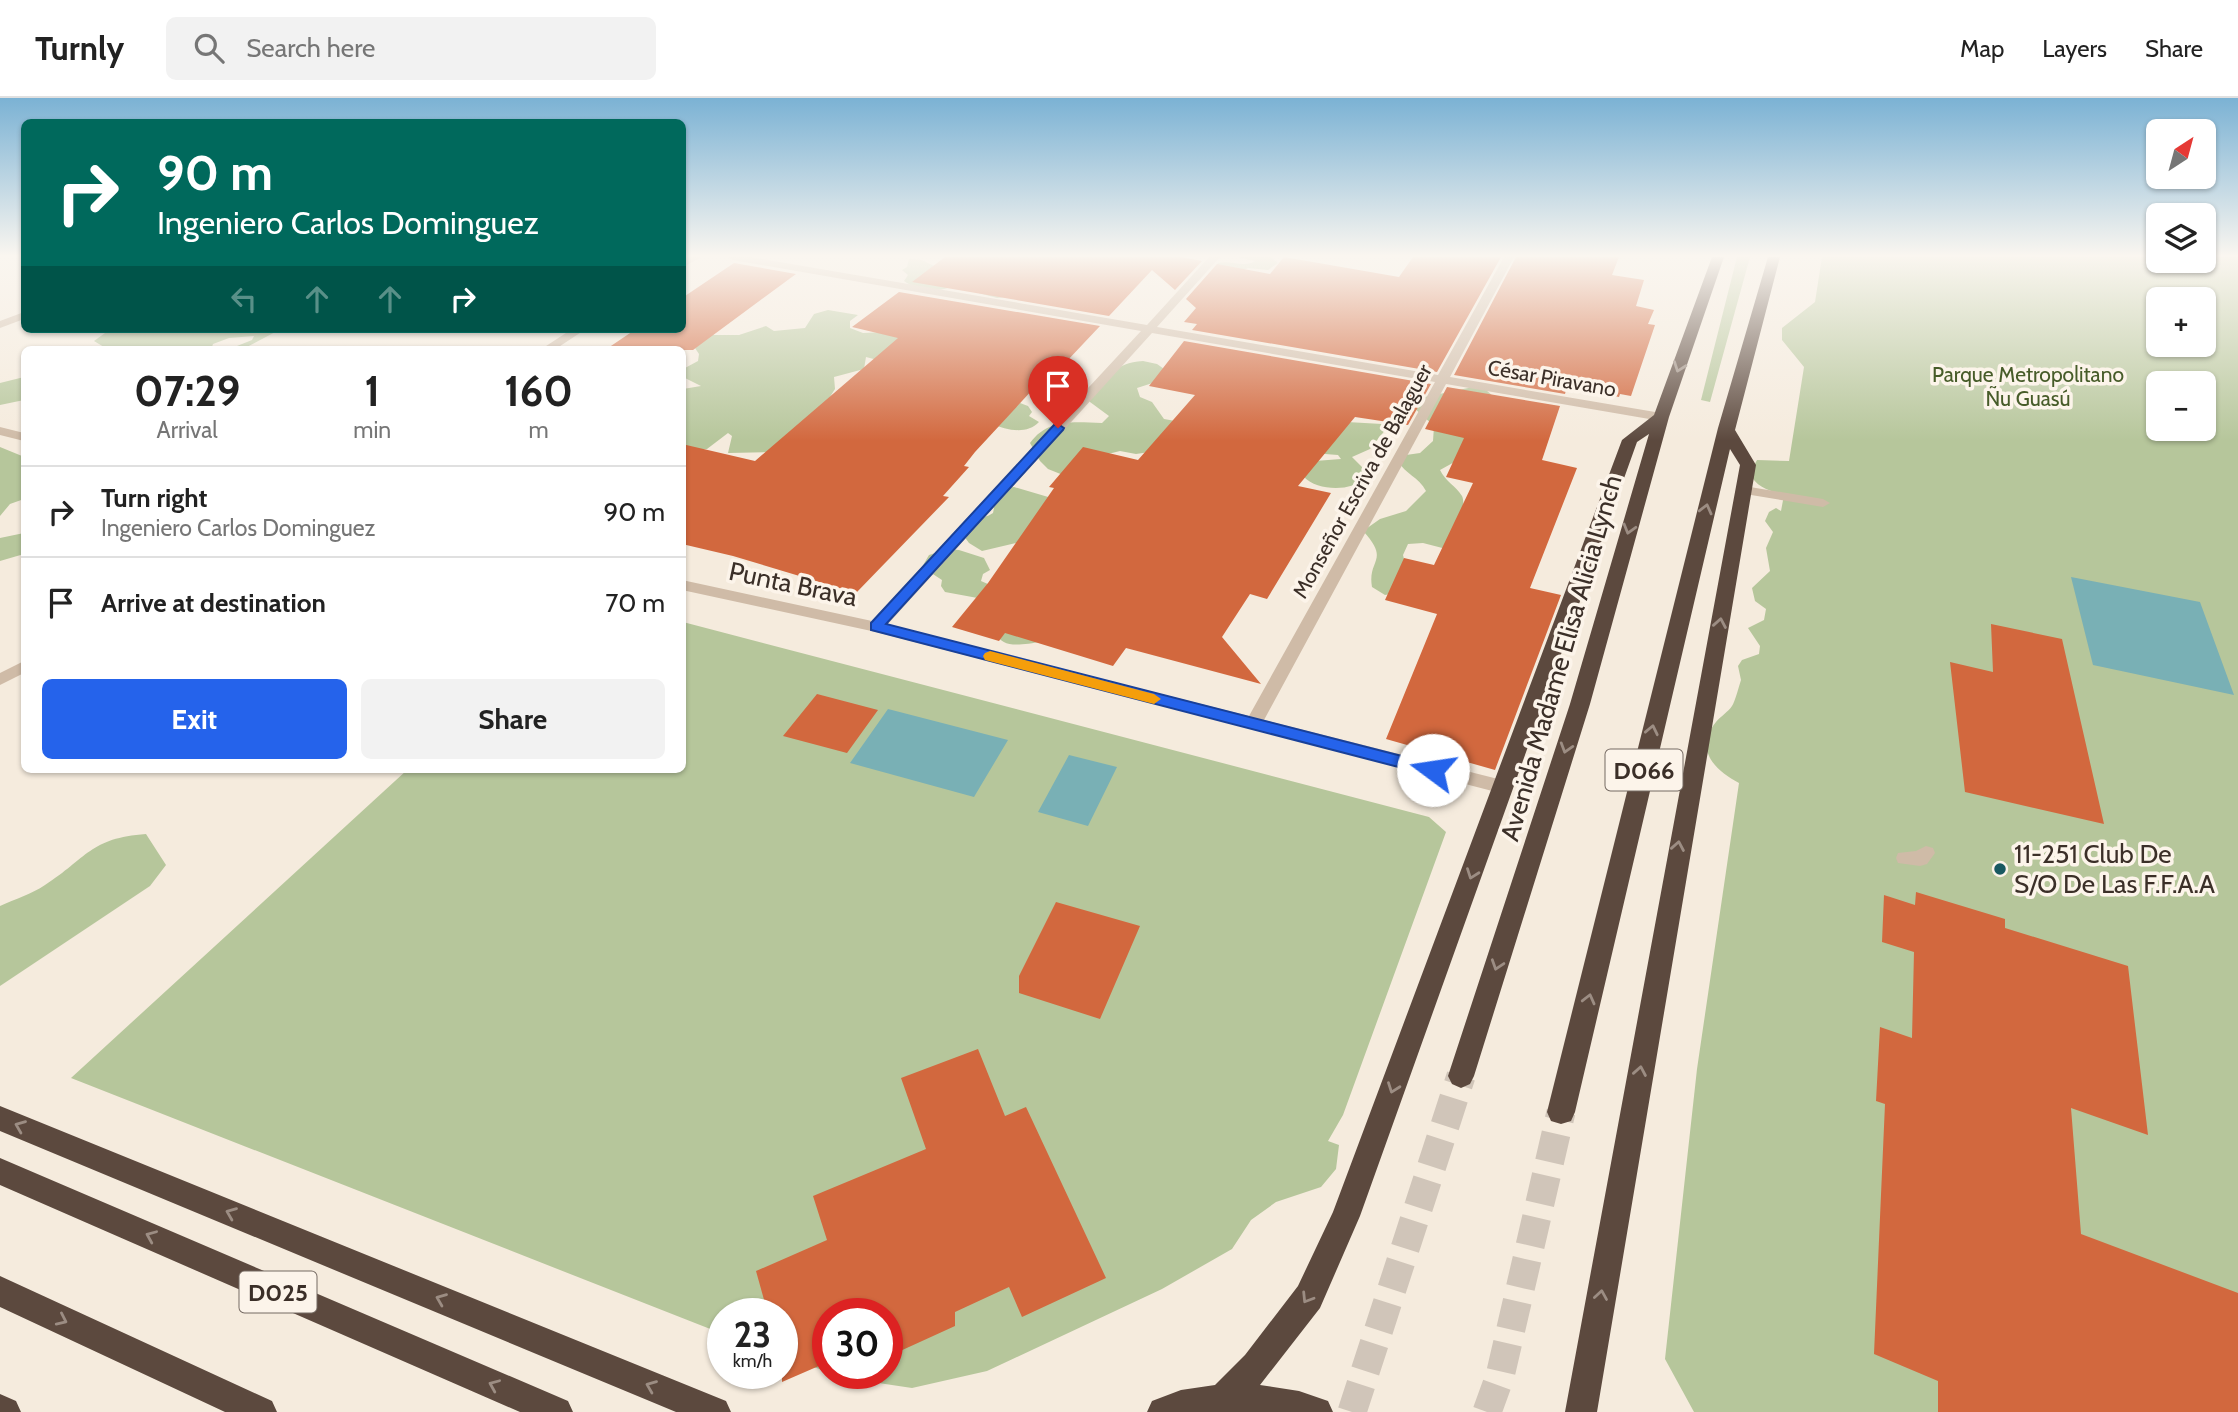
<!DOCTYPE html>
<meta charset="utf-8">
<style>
:root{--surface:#fff;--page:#f2f2f2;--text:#222;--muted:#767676;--line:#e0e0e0;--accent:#2563eb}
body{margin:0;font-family:Cabin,sans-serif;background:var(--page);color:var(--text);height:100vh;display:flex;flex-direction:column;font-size:26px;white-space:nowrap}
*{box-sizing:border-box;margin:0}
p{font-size:23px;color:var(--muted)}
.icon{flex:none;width:38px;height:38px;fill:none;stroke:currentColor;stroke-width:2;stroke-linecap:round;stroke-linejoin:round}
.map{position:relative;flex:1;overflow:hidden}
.drawer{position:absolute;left:21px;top:248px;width:665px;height:427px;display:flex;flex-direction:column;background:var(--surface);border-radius:10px;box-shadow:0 2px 5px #0004}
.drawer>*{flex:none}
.top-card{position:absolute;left:21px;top:21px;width:665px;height:214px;border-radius:10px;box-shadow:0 2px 5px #0004;background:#00695c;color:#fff;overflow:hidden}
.needle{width:46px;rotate:36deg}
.tools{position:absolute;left:2146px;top:21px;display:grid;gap:14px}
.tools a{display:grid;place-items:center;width:70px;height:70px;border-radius:10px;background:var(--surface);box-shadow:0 2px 5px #0004;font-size:35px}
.speed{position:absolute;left:707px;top:1200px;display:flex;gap:14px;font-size:35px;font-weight:700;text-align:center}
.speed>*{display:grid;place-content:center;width:91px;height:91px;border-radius:50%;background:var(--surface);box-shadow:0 2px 5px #0004;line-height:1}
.speed small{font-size:18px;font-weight:400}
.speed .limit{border:10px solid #d22;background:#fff;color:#111}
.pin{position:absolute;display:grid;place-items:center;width:60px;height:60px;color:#fff;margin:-72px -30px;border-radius:50% 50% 50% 0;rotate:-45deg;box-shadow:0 0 7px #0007}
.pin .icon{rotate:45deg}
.me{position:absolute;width:77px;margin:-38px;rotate:284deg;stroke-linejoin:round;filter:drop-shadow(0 0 5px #0008)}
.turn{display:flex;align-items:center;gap:24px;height:147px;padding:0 21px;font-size:32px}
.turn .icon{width:91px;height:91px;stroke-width:2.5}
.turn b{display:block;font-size:49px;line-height:60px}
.lanes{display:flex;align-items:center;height:66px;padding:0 21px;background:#0003;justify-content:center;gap:35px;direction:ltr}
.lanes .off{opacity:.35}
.eta{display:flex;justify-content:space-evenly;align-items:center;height:119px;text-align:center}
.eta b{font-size:42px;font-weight:700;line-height:49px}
.primary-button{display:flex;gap:14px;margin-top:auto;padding:14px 21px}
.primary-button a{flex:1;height:80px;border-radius:10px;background:var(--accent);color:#fff;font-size:28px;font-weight:700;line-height:80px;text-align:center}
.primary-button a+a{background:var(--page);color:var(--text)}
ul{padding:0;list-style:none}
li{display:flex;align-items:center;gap:21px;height:91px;padding:0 21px;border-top:2px solid var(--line)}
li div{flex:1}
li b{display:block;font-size:26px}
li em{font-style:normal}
header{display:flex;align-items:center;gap:42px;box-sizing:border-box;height:98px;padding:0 35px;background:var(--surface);border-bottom:2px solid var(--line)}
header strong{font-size:33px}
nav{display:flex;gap:38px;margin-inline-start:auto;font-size:24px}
.search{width:490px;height:63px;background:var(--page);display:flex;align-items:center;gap:18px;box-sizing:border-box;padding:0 24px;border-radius:10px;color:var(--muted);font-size:26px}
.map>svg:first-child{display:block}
.green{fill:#b6c69b;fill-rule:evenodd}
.water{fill:#79b0b5}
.building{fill:#d2683e}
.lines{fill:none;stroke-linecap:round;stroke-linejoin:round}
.highway-tunnel{stroke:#d0c5b9;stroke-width:29;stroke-dasharray:29 14;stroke-linecap:butt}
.lane{fill:#cfbba7;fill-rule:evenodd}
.street{fill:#cfbba7;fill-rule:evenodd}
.highway{fill:#5c493e;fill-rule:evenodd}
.oneway{stroke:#9c8d83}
.route{fill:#2563eb;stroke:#184099;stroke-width:2}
.slow{fill:#f59e0b}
.poi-dot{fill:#195961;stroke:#fcf4ea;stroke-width:2.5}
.labels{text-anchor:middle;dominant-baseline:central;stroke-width:7;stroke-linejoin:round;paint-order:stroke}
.far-park-label{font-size:21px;fill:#475c29;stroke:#fcf4ea}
.far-street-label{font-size:21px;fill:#3b2f28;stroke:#fcf4ea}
.shield{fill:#fcf4ea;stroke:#756a62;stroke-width:2}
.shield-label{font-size:24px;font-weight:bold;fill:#3b2f28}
.street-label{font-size:26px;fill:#3b2f28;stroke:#fcf4ea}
.poi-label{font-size:26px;fill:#3b2f28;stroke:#fcf4ea;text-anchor:start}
</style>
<header>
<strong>Turnly</strong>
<div class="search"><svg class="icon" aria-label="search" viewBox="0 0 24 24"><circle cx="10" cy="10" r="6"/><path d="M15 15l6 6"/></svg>Search here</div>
<nav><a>Map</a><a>Layers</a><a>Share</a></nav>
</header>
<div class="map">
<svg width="2238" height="1314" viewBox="0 0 2238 1314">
<rect width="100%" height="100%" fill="#f5ebdd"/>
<path class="green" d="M1237,159H1271L1278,165L1268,172L1248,170L1234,176L1213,174L1218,165C1230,162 1245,170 1255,163Z
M1737,159H1750L1710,304L1701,302Z
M1822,159H2158V163H2203V159H2238V1314H1694L1665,1261L1697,971L1739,685C1714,672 1694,651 1716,624C1721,618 1728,614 1732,608C1735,604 1739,588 1741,582L1738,568L1742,562L1759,556L1760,548L1748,530L1764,522L1766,511L1755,503L1752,490L1770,473L1766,450L1773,434L1765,423L1769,414L1776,410L1781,413L1784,397C1770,393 1755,389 1750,375L1757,362L1789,363L1804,269L1782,242V230L1815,204ZM2158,201H2203V247H2158ZM2158,285H2203V331H2158Z
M909,161L922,162L940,171L1018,198L997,200L953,188C939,195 916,192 904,183L908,177L902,172L907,169Z
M828,212L858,217L850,223V230L863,235L907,233L885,264L866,259L864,271L834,279L835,291L826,305L771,354L728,355L732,338L728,335L707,351L689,352L683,357V291L701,288L683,279L685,270L698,263L699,256L695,250L708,237H739L766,228L774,233L805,230L814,216Z
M119,231H281L241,252H227L252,242L254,238L229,240L213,246L211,252H109L94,243L105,235Z
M1143,263L1157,266L1167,273L1165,281L1137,290L1140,299L1152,304L1164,321L1181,324L1170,351L1136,356L1120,353L1104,357L1063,377L1048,371L1040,363L1030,345C1048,320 1074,324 1102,325L1109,318L1090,304L1086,297L1089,289C1113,279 1113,265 1143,263Z
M24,279V302L0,307V285Z
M1473,289L1486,292L1494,299L1458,362L1440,372C1445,383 1456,388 1462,398C1467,408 1456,441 1454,453L1423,445L1408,446L1403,457L1408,477L1400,494L1385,497L1372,489C1367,461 1391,463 1363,433L1380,421L1406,413L1426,393C1419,379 1405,376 1398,363L1406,357L1420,355L1433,343L1434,328L1413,309L1425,299Z
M1020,305L1028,308L1032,314L1029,318L1039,324C1027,337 1006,332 992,326Z
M1347,324L1382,326L1386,331L1370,351L1352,359L1362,369L1365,380C1352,394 1317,393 1304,379L1315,363L1341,361L1338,357L1312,355Z
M0,349L22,358L24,401L10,406L0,418Z
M1014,389L1055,401L1029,442L982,453L969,445L958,430C967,418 982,423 993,415C996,400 998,390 1014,389Z
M24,435V456L0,463V440Z
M948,451L959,452L984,460L990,472L983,476L981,483L997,490L1044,543C994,553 998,543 983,501L945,494L941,488L942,482L922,469L929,457Z
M683,524L1429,719L1446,734L1343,1017L1328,1043L1339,1047L1336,1071L1321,1089L1276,1104L1251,1122L1232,1151L1162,1191L987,1273L912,1290L845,1280L832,1276H887V1216H828V1274L782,1258V1216H723V1236L71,980L407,672H682Z
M146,736L166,767L150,788L0,888V808C15,801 32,796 45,787C87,760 90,740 146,736Z"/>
<path class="water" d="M2071,479L2200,504L2234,597L2093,567Z
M888,611L1008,642L974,699L850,665Z
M1069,657L1117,669L1088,728L1038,714Z"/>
<path class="building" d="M945,159H1181L1202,163L1175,192L1152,172L1109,218L912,184Z
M1284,159L1399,179L1413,159H1501L1437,274L1192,232L1197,226L1184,224L1196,210L1186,201L1217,166L1270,176Z
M1516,159H1619L1612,177L1644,182L1636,208L1654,212L1648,226L1655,227L1631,298L1620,296L1619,299L1567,288L1565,296L1454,277Z
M734,165L796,176L693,252H605L636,231H682V200Z
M899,194L1100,228L1066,264L1059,263L975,354L964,368L969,369L943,398L949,399L856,495L733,458L682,446V346L755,363L898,240L852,229Z
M1184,243L1431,286L1408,327L1355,319L1298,388L1331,395L1267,501L1250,496L1222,539L1261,586L1126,550L1113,568L1005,535L999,543L952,529L988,485L1054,390L1049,389L1083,349L1138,362L1195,297L1149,288Z
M1447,289L1560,308L1542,362L1577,370L1530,490L1561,497L1495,672L1386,641L1437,516L1385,502L1404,460L1434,467L1473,385L1446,379L1464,340L1425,331Z
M1991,526L2062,541L2104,726L1965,694L1950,564L1993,574Z
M817,596L878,612L847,655L783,638Z
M1916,794L2005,821V830L2128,868L2148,1037L2071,1010L2081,1136L2238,1195V1314H1938V1283L1874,1256L1885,1006L1876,1003L1880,929L1912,940L1914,854L1882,844L1884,797L1915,807Z
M1056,804L1140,828L1100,921L1019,895V878Z
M978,951L1005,1018L1026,1009L1106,1180L1022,1219L1009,1189L955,1214V1228L887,1259V1216H828V1264L782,1284V1216H768L756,1173L827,1142L813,1098L926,1051L901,980Z"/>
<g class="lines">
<path class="highway-tunnel" d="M1352,1314L1461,978
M1487,1314L1500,1278L1561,1014"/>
<path class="lane" d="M1744,388L1823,401L1830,405L1823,409L1739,395V389Z
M1926,748L1933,750L1935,755L1927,766L1920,768L1898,765L1896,760L1898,755L1916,753Z"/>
<path class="street" d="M688,159H701L682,170V162Z
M728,159H751L1147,227L1209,159H1220L1157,229L1438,277L1504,159H1514L1450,279L1661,315L1667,319L1661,323L1446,286L1264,622L1510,684L1513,689L1510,694L1504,696L876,534L682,492V482L872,523L1141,233L733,162ZM1152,235L1435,284L1249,618L887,527Z
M24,214V221L0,230V223Z
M572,231H586L554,252H540Z
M0,329L24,335V343L0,337Z
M24,563V575L0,587V575Z"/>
<path class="highway" d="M1712,159H1724L1669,319L1590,606L1474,978L1470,986L1461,990L1452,986L1448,978L1570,606L1649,336L1637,344L1360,1118L1320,1210L1260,1287L1299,1293L1328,1303L1333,1314H1147L1152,1303L1181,1292L1215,1287L1245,1257L1298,1188L1333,1114L1622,342L1654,317Z
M1768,159H1780L1735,332L1756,367L1597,1314H1565L1740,367L1730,351L1575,1014L1571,1023L1561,1026L1551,1023L1547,1014L1718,330Z
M0,1008L726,1303L731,1314H676L0,1033Z
M0,1060L568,1303L573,1314H520L0,1087Z
M0,1178L272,1303L277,1314H225L0,1209Z
M0,1296L16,1303L21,1314H0Z"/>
</g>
<defs><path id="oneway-chevron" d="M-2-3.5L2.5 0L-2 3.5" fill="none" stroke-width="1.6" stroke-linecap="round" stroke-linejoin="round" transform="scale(1.75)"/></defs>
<g class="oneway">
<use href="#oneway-chevron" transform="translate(1679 269) rotate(110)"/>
<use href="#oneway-chevron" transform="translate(1706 411) rotate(-76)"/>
<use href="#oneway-chevron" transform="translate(1629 431) rotate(106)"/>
<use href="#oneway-chevron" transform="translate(1720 525) rotate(-80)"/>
<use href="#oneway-chevron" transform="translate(1652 632) rotate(-78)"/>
<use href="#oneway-chevron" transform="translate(1566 650) rotate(107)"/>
<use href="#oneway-chevron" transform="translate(1678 748) rotate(-80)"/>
<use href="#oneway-chevron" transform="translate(1472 776) rotate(110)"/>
<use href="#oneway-chevron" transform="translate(1497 867) rotate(108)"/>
<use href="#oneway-chevron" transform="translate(1589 901) rotate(-76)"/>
<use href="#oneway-chevron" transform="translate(1640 973) rotate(-80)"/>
<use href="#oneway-chevron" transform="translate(1393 990) rotate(110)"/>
<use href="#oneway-chevron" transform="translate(20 1028) rotate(-158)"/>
<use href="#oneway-chevron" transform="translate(231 1115) rotate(-158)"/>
<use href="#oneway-chevron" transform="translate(151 1138) rotate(-157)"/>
<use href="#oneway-chevron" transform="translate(1601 1197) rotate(-81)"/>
<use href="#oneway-chevron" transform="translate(1307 1200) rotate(122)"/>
<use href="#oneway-chevron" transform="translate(441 1201) rotate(-158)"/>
<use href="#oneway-chevron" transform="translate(62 1222) rotate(25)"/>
<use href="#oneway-chevron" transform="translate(494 1287) rotate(-157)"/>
<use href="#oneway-chevron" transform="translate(651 1288) rotate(-158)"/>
</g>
<linearGradient id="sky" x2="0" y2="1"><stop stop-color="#7bb2d4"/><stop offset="0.46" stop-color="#faf6f0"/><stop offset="1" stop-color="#faf6f0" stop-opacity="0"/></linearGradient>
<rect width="2238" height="343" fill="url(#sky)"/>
<path class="route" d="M1058,326L1064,330L1063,332L886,526L1433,666L1439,668L1441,672L1439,676L1433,678L871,532V525L1054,327Z"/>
<path class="slow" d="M990,553L1154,596L1161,601L1154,606L985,562L983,558L985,555Z"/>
<circle class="poi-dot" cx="2000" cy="771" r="7"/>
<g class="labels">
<g class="far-park-label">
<text x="2028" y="276">Parque Metropolitano<tspan x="2028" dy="24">Ñu Guasú</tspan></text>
</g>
<g class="far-street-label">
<text transform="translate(1552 280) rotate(10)">César Piravano</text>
<text transform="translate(1362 383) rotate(-61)">Monseñor Escriva de Balaguer</text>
</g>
<g class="shield">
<rect x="1605.5" y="651.5" width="77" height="41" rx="5"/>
<rect x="239.5" y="1173.5" width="77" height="41" rx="5"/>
</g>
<g class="shield-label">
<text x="1644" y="672">D066</text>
<text x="278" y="1194">D025</text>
</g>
<g class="street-label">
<text transform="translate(793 486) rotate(12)">Punta Brava</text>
<text transform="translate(1561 560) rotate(-74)">Avenida Madame Elisa Alicia Lynch</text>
</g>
<g class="poi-label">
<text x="2014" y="756">11-251 Club De<tspan x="2014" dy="30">S/O De Las F.F.A.A</tspan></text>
</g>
</g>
</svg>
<div class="tools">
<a><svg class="needle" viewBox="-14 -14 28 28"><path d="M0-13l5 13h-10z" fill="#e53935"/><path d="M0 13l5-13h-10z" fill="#767676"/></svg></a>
<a><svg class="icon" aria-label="layers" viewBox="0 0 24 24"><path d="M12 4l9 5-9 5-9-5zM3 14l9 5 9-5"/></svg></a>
<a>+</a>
<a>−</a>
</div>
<div class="speed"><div>23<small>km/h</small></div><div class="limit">30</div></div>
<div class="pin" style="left:1058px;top:330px;background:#d93025"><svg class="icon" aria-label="arrive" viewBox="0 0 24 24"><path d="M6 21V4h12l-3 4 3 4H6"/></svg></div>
<svg class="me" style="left:1433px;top:672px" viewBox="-20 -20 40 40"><circle r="19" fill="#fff"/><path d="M0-13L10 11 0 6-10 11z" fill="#2563eb"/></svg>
<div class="top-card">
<div class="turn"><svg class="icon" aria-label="right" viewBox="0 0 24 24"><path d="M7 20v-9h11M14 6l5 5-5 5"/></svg><div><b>90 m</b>Ingeniero Carlos Dominguez</div></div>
<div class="lanes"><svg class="icon off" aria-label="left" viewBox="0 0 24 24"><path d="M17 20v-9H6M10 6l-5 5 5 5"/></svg><svg class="icon off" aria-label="ahead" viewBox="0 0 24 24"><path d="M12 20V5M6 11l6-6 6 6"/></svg><svg class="icon off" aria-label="ahead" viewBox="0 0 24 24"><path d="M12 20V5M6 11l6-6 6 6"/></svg><svg class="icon" aria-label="right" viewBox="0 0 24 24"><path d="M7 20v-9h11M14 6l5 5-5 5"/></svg></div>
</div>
<section class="drawer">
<div class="eta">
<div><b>07:29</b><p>Arrival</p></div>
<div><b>1</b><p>min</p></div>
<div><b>160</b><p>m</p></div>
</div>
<ul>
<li><svg class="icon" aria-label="right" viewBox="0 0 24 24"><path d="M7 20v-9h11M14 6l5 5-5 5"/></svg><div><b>Turn right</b><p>Ingeniero Carlos Dominguez</p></div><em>90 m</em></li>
<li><svg class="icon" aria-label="arrive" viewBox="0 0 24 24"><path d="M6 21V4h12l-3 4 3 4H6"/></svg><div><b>Arrive at destination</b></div><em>70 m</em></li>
</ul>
<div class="primary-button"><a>Exit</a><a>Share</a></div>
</section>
</div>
